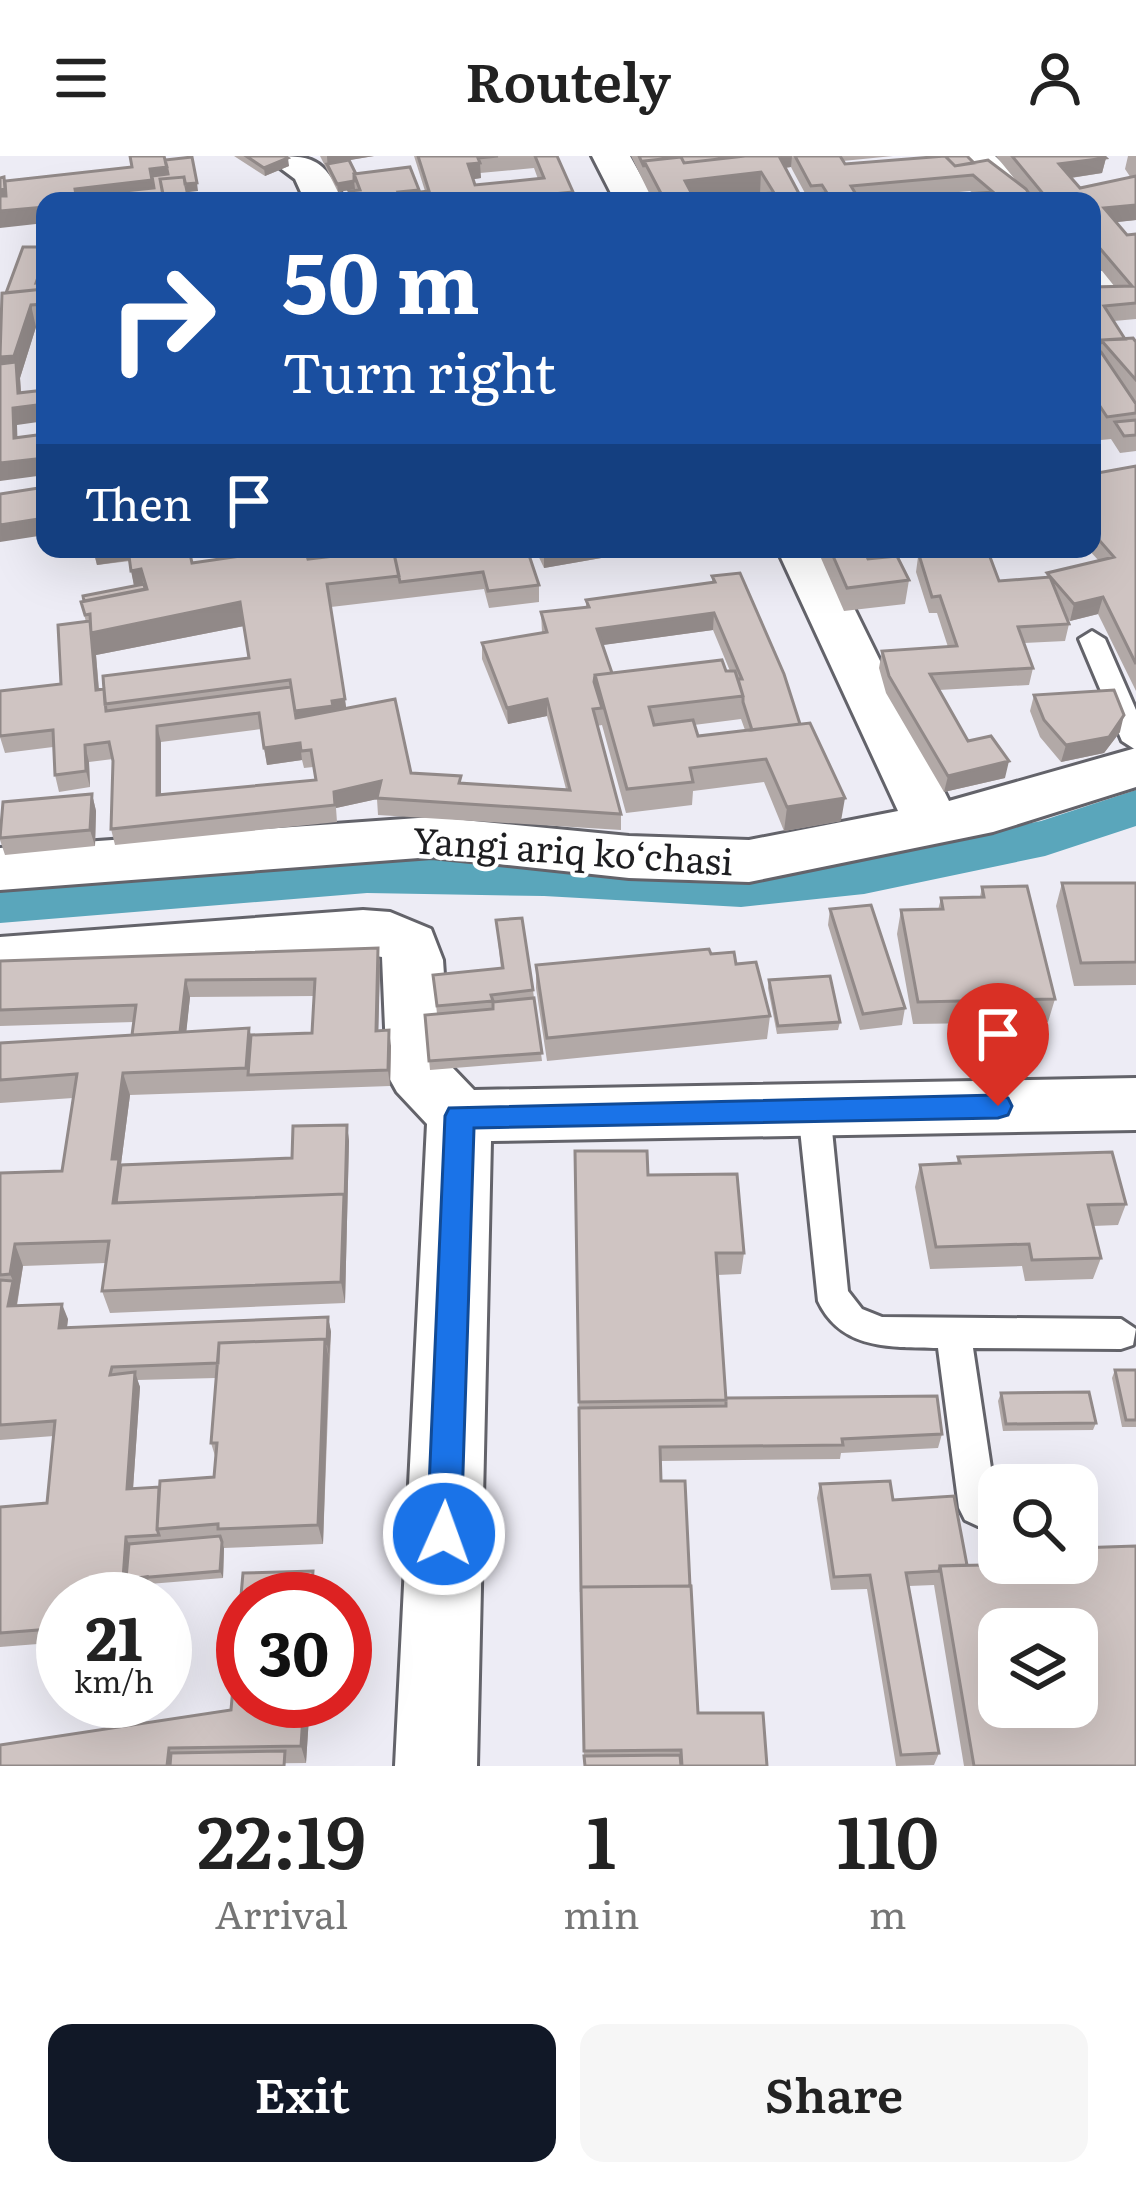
<!DOCTYPE html>
<meta charset="utf-8">
<style>
:root{--surface:#fff;--page:#f6f6f6;--text:#222;--muted:#767676;--accent:#111827}
body{margin:0;font-family:Literata,serif;background:var(--page);color:var(--text);height:100vh;display:flex;flex-direction:column;font-size:45px;white-space:nowrap}
*{box-sizing:border-box;margin:0}
p{font-size:39px;color:var(--muted)}
.icon{flex:none;width:66px;height:66px;fill:none;stroke:currentColor;stroke-width:2;stroke-linecap:round;stroke-linejoin:round}
.map{position:relative;height:1610px;overflow:hidden}
.sheet{display:flex;flex-direction:column;background:var(--surface);flex:1}
.sheet>*{flex:none}
.banner{position:absolute;left:36px;top:36px;width:1065px;height:366px;border-radius:24px;box-shadow:0 12px 48px #0002;background:#1a4fa0;color:#fff;overflow:hidden}
.fabs{position:absolute;left:978px;top:1308px;display:grid;gap:24px}
.fabs a{display:grid;place-items:center;width:120px;height:120px;border-radius:24px;background:var(--surface);box-shadow:0 12px 48px #0002;font-size:60px}
.speed{position:absolute;left:36px;top:1416px;display:flex;gap:24px;font-size:60px;font-weight:700;text-align:center}
.speed>*{display:grid;place-content:center;width:156px;height:156px;border-radius:50%;background:var(--surface);box-shadow:0 12px 48px #0002;line-height:1}
.speed small{font-size:30px;font-weight:400}
.speed .limit{border:18px solid #d22;background:#fff;color:#111}
.pin{position:absolute;display:grid;place-items:center;width:102px;height:102px;color:#fff;margin:-123px -51px;border-radius:50% 50% 50% 0;rotate:-45deg;box-shadow:0 0 12px #0007}
.pin .icon{rotate:45deg}
.me{position:absolute;width:132px;margin:-66px;rotate:2deg;stroke-linejoin:round;filter:drop-shadow(0 0 9px #0008)}
.turn{display:flex;align-items:center;gap:42px;height:252px;padding:0 48px;font-size:54px}
.turn .icon{width:156px;height:156px;stroke-width:2.5}
.turn b{display:block;font-size:84px;line-height:102px}
.then{display:flex;align-items:center;height:114px;padding:0 48px;background:#0003;gap:24px;font-size:45px}
.eta{display:flex;justify-content:space-evenly;align-items:center;height:204px;text-align:center}
.eta b{font-size:72px;font-weight:600;line-height:84px}
.primary-button{display:flex;gap:24px;margin-top:auto;padding:24px 48px}
.primary-button a{flex:1;height:138px;border-radius:24px;background:var(--accent);color:#fff;font-size:48px;font-weight:600;line-height:138px;text-align:center}
.primary-button a+a{background:var(--page);color:var(--text)}
header{display:flex;justify-content:space-between;align-items:center;height:156px;padding:0 48px;background:var(--surface);font-size:54px;font-weight:600}
.map>svg:first-child{display:block}
.lines{fill:none;stroke-linecap:round;stroke-linejoin:round}
.canal{fill:#5aa6bb;fill-rule:evenodd}
.lane-casing{stroke:#63636a;stroke-width:6}
.street-casing{stroke:#63636a;stroke-width:6}
.lane{fill:#fff;fill-rule:evenodd}
.street{fill:#fff;fill-rule:evenodd}
.wall{fill:#b2a9a7;fill-rule:evenodd}
.shaded-wall{fill:#918988}
.building{fill:#cfc4c2;stroke:#918988;stroke-width:3;fill-rule:evenodd}
.route{fill:#1a73e8;stroke:#114b97;stroke-width:3}
.labels{text-anchor:middle;dominant-baseline:central;stroke-width:9;stroke-linejoin:round;paint-order:stroke}
.street-label{font-size:36px;fill:#1e1e21;stroke:#fff}
</style>
<header><svg class="icon" aria-label="menu" viewBox="0 0 24 24"><path d="M4 6h16M4 12h16M4 18h16"/></svg>Routely<svg class="icon" aria-label="person" viewBox="0 0 24 24"><circle cx="12" cy="8" r="4"/><path d="M4 21q1-7 8-7t8 7"/></svg></header>
<div class="map">
<svg width="1136" height="1610" viewBox="0 0 1136 1610">
<rect width="100%" height="100%" fill="#edecf5"/>
<g class="lines">
<path class="canal" d="M1136,634V670L1045,700L864,738L741,751L544,740L367,737L0,767V729L367,699L741,713L864,700L1041,665Z"/>
<defs>
<path id="lane" d="M1092,475L1105,483L1136,554V594L1122,585L1079,483Z
M814,941L825,945L830,954L848,1135L862,1153L882,1161L1121,1163L1136,1173L1133,1189L1121,1193L973,1192L997,1352L991,1364L978,1370L965,1364L959,1352L938,1192C890,1191 841,1194 818,1145L798,954L803,945Z"/>
<path id="street" d="M264,0C315,0 321,0 345,45H305L295,23Z
M592,0H630L655,45H615Z
M953,0H995L1043,45H1000Z
M1092,112L1107,116L1118,135L1107,148L1092,152Z
M777,393H825L949,645L1136,592V631L993,676L749,726L629,722L432,701L0,734V692L432,661L629,680L749,684L898,655Z
M363,754L390,756L431,773L443,804L450,909L474,934L1136,922V974L491,985L477,1610H395L427,968L397,936L387,918L382,801L363,798L0,827V781Z"/>
</defs>
<use href="#lane" class="lane-casing"/>
<use href="#street" class="street-casing"/>
<use href="#lane" class="lane"/>
<use href="#street" class="street"/>
</g>
<path class="wall" d="M234,0H285L289,10L265,20Z
M320,0H374L349,4L356,18L420,45H350L349,35H356L355,33L338,36Z
M414,0H557L573,38L580,45H420V36L425,35ZM534,12L538,23L475,29L473,23L481,22L480,17Z
M631,0H893L843,5L845,8L974,7L1018,27L996,0H1104L1106,2L1102,17L1071,22L1080,32L1131,22L1125,13L1128,0H1136V64L1116,66L1127,79L1136,78V163L1114,165L1125,183L1136,186V295L1120,297L1111,283L1101,284L1092,270V131H1115L1094,105L1092,45H879L973,37L970,35L860,45H653ZM791,11L793,15L806,39H800L785,12Z
M45,87V171H36L20,222L21,237L17,269L0,325L6,137L37,91Z
M1136,310V535L1098,458L1070,465L1065,460L1069,468L1065,485L1024,487L1033,512L1029,529L939,534L968,585L1005,622L944,636L886,537L879,512L882,495L948,491L937,457H929L916,416L918,401L915,393H987L999,425L1046,422L1047,417L1099,405L1088,393H1092V318Z
M93,393L192,407L308,403L324,401L322,393H528L539,429V446L489,452L484,433L331,451L346,552L411,617L461,627L566,633L547,560L508,568L482,503V487L542,477L541,456L586,451V444L712,427V420L800,568L841,665L784,675L764,626L693,635L692,649L626,657L602,569L597,570L621,658V674L378,659L377,643L336,652L337,666L115,689L111,673L113,603L89,606L90,631L59,636L55,619L53,591L5,597L0,581L61,528L86,466L81,446L134,430L130,405L97,409ZM244,470L249,502L99,533L96,499ZM713,474L730,515L612,517L602,489ZM741,563L745,574L698,580L694,569ZM261,573L267,609L302,604L304,612L313,611L316,624L161,638V586Z
M535,393H653L544,412Z
M817,393H864L868,403L909,424L905,448L844,455Z
M1034,539L1120,576L1104,597L1061,606L1040,581L1030,555Z
M92,638L96,655L95,690L5,699L0,684V675Z
M1062,727H1136V829L1074,830L1056,750Z
M982,731L1055,843L1048,866L913,868L897,778L901,754H938L941,742L980,741Z
M830,753L905,852L902,869L860,874L828,769Z
M496,764L533,834L542,905L430,914L425,859L437,858L433,819L501,813Z
M378,792L380,809L378,875L391,890L390,930L130,939L121,1008L292,1002L347,969L349,985L345,1147L110,1157L102,1135L106,1107L23,1110L17,1150L68,1163L67,1171L328,1161L331,1176L323,1388L224,1392L223,1422L149,1428L152,1434L63,1443V1486L0,1491V1351L47,1347L54,1280L0,1284V1017L62,1015L73,942L0,947V887L132,879L134,866L0,870V805ZM314,840L312,877L251,879L249,872L186,876L190,841ZM216,1222L211,1287L216,1303L214,1321L159,1331L133,1333L140,1231L137,1224Z
M711,798L736,808L770,860L767,883L547,905L536,832V809Z
M769,824L840,866L838,874L777,878L768,832Z
M575,995L648,1019L744,1097L741,1118L717,1119L726,1242L942,1278L938,1292L841,1297L840,1303L660,1305L661,1325L690,1430L698,1557L767,1610H584Z
M958,1001L1126,1048L1118,1069L1093,1070L1101,1102L1093,1123L1025,1125L1022,1110L930,1113L915,1031L920,1009L957,1008Z
M1115,1214H1136V1271H1122L1112,1222Z
M1001,1237L1096,1267L1093,1274L1003,1275L998,1245Z
M820,1328L893,1344L967,1409L1136,1610H964L934,1429L909,1430L939,1597L934,1609L896,1610L867,1433L831,1434L817,1342Z
M313,1415L317,1434L243,1545H310L306,1607L0,1610L231,1554Z"/>
<path class="shaded-wall" d="M327,0H374L327,8L328,16Z
M751,0H792L791,11L655,26Z
M288,2L289,10L265,20L264,12Z
M1106,2L1102,17L1056,24L1059,8Z
M480,7L481,22L469,24L468,8Z
M167,11L169,27L155,40L77,45L75,33L150,13Z
M761,16L760,38L684,45L685,25Z
M354,25L355,33L338,36L337,28Z
M197,27L198,35L163,39L161,31Z
M5,33L9,43L45,51V67L0,72V34Z
M419,34L420,45H399L398,36Z
M1136,49V64L1100,68L1104,52Z
M1097,89L1094,105L1092,106V90Z
M45,100V127H36Z
M31,149L36,171L20,222L22,251L45,248V265L17,269L18,299L0,225V201Z
M45,302V319L0,325V307Z
M45,362V379L0,386V369Z
M93,393H129L131,404L97,409Z
M558,393H653L544,412V395Z
M141,413L145,437L136,439L131,415Z
M1103,441L1098,458L1070,465L1074,448Z
M240,446L244,470L96,499L100,550L96,534L91,477Z
M714,457L713,474L596,490L597,473Z
M345,543L348,566L299,579L295,555Z
M547,543V560L508,568L507,552Z
M1124,559L1120,576L1104,597L1061,606L1066,589Z
M157,570L161,586V656L157,639Z
M300,587L302,604L267,609L264,592Z
M85,589L89,606L90,631L86,615Z
M1009,605L1005,622L944,636L948,620Z
M381,625L382,642L336,652L334,636Z
M92,638L96,655L95,690L90,674Z
M845,642L841,665L784,675L787,651Z
M378,792L380,809L378,891L376,875Z
M186,824L190,841L184,898L180,882Z
M389,874L391,890L390,930L388,914Z
M123,917L130,939L121,1008L122,1053L113,1047L112,1003Z
M347,969L349,985L345,1147L341,1126Z
M15,1088L23,1110L14,1165L8,1150L13,1125L10,1118Z
M62,1148L68,1163L65,1187L59,1172Z
M328,1161L331,1176L329,1203L327,1189Z
M325,1183L329,1203L323,1388L318,1369Z
M135,1216L140,1231L132,1347L127,1333Z
M126,1381L132,1395L129,1429L123,1423Z
M222,1386L224,1392L223,1422L220,1415Z
M313,1415L317,1434V1443H311Z
M147,1421L152,1434L151,1443H145Z
M304,1545H310L306,1607L301,1590Z"/>
<path class="building" d="M130,0H164L167,11L150,13L152,24L75,33L77,45H45V51L0,55V40H6L5,25L132,11Z
M246,0H285L288,2L264,12Z
M418,0H498L478,2L480,7L468,8L475,29L544,22L535,0H557L573,36L484,45H423L420,36L429,35Z
M639,0H745L684,7L681,1L644,5V11Z
M745,0H779L803,45H665L644,5L681,1L684,7ZM761,16L774,37L694,42L685,25Z
M795,0H840L845,8L945,0L955,10L988,4L1026,33L1034,45H879L993,36L973,19L851,30L860,45H803L800,39L827,37L822,29L811,30Z
M945,0H967L974,7L955,10Z
M1012,0H1104L1106,2L1059,8L1080,32L1136,20V49L1104,52L1127,79L1136,78V147L1104,150L1125,183L1101,184L1099,191L1092,180V131L1132,130L1097,89L1092,90V45H1049Z
M192,1L197,27L185,28L184,21L160,23L164,43L140,45H77L76,40L154,32L152,20L168,18L165,4Z
M349,4L356,18H354V25L337,28L327,8Z
M410,11L419,34L398,36L402,45H355L349,35L360,34L354,18Z
M4,21L5,33L0,34V22Z
M184,21L189,45H164L160,23Z
M577,38L580,45H493Z
M23,91H45V101L36,127L45,126V133L6,137Z
M45,133V148L31,149L14,200L0,201L2,137Z
M1133,182L1136,186V224L1101,184Z
M1092,195L1093,196H1101L1136,248V257L1107,261L1092,238Z
M16,206L18,237L45,234V248L13,252L14,282L45,278V302L0,307V208Z
M1136,264V279L1124,280L1115,266Z
M1136,310V508L1103,441L1074,448L1047,417L1114,401L1092,376V318Z
M45,331V362L0,369V338Z
M128,393H189L192,407L288,393H305L308,403L393,393L399,420L327,428L345,543L332,545L333,550L295,555L290,524L105,548L103,520L249,502L240,446L91,477L90,458L85,459L81,446L147,433L141,413L131,415Z
M324,393H527L539,429L488,435L483,416L400,426L393,393L325,401Z
M830,393H864L868,403L897,400L909,424L847,432Z
M924,393H987L999,425L1050,421L1069,468L1018,471L1033,512L930,518L968,585L991,580L1009,605L948,620L889,520L882,495L957,490L940,440L932,441L919,399L926,398Z
M740,417L784,518L800,568L752,574L743,546V540L738,523H742L714,457L597,473L612,517L595,519L594,526L602,552L593,553L621,658L377,642L381,625L334,636L335,649L111,673L113,605L109,586L85,589L86,615L55,619L53,574L0,580V535L61,528L58,469L90,465L96,534L104,533L106,555L291,531L296,562L395,543L411,617L461,620L459,627L570,634L547,543L507,552L482,487L547,476L541,456L589,451L586,444L715,426L712,420ZM259,557L264,592L300,587L301,595L311,594L316,624L157,639V570Z
M144,428L145,433L84,445L83,440Z
M722,504L726,515H735L743,540L649,551L654,569L693,564L698,580L810,567L845,642L787,651L766,603L690,612L693,626L627,633L595,519Z
M1114,534L1124,559L1109,581L1066,589L1044,564L1034,539Z
M92,638L90,674L0,682L3,646Z
M1062,727H1136V806L1081,807Z
M1027,730L1055,843L918,846L901,754L943,753L941,742L984,741L982,731Z
M871,749L905,852L863,858L830,753Z
M522,762L533,834L491,839L493,845L437,850L433,819L503,812L496,764Z
M378,792L376,875L389,874L388,914L248,919L251,879L312,877L315,823L186,824L180,876L132,879L136,849L0,854V805Z
M709,793L711,798L734,796L736,808L756,806L770,860L547,882L536,809Z
M830,820L840,866L778,870L769,824Z
M534,842L542,897L429,905L425,859L493,853V846Z
M249,872L246,912L123,917L112,1003H119L113,1047L344,1038L341,1126L102,1135L109,1085L15,1088L10,1118L0,1119V1017L62,1015L77,918L0,924V887Z
M347,969L345,1045L344,1038L116,1047L121,1009L292,1002L293,970Z
M575,995H647L648,1019L737,1018L744,1097H716L726,1244L579,1246Z
M1112,996L1126,1048L1088,1049L1101,1102L1032,1104L1029,1088L936,1091L920,1009L960,1007L958,1001Z
M0,1124L13,1125L8,1150L62,1148L59,1172L328,1161L327,1189L325,1183L219,1187L218,1207L112,1211L110,1219L135,1216L127,1333L159,1331L157,1373L159,1379L126,1381L123,1423L147,1421L145,1443H63V1472L0,1477V1351L47,1347L55,1265L0,1269Z
M325,1183L318,1369L218,1373V1368L157,1373L160,1325L214,1321L217,1287H211L219,1187Z
M1115,1214H1136V1264H1126Z
M1089,1236L1096,1267L1006,1268L1001,1237Z
M937,1240L942,1278L842,1283L843,1289L660,1291L661,1325H685L690,1430L581,1431V1436L579,1252L726,1250V1242Z
M890,1325L893,1344L954,1340L967,1409L940,1410L939,1415L906,1417L939,1597L901,1599L870,1419L834,1421L820,1328Z
M220,1380L222,1386L220,1415L126,1423L129,1388Z
M1136,1390V1610H974L940,1410L1077,1407V1392ZM999,1473H1077V1551H999Z
M313,1415L311,1443H243V1545H304L301,1590L169,1592L167,1610H0V1589L231,1554L243,1417Z
M691,1430L698,1557H763L767,1610H682L681,1594L584,1595L581,1431Z
M285,1595L284,1610H170L171,1597Z
M680,1599L681,1610H585L584,1600Z"/>
<path class="route" d="M998,939L1008,942L1012,950L1008,959L998,962L474,972L461,1378L456,1389L444,1394L432,1389L427,1378L445,960L449,952Z"/>
<g class="labels">
<g class="street-label">
<text transform="translate(573 693) rotate(4)">Yangi ariq ko‘chasi</text>
</g>
</g>
</svg>
<div class="fabs">
<a><svg class="icon" aria-label="search" viewBox="0 0 24 24"><circle cx="10" cy="10" r="6"/><path d="M15 15l6 6"/></svg></a>
<a><svg class="icon" aria-label="layers" viewBox="0 0 24 24"><path d="M12 4l9 5-9 5-9-5zM3 14l9 5 9-5"/></svg></a>
</div>
<div class="speed"><div>21<small>km/h</small></div><div class="limit">30</div></div>
<div class="pin" style="left:998px;top:950px;background:#d93025"><svg class="icon" aria-label="arrive" viewBox="0 0 24 24"><path d="M6 21V4h12l-3 4 3 4H6"/></svg></div>
<svg class="me" style="left:444px;top:1378px" viewBox="-20 -20 40 40"><circle r="17" fill="#1a73e8" stroke="#fff" stroke-width="3"/><path d="M0-11L8 9 0 5-8 9z" fill="#fff"/></svg>
<div class="banner">
<div class="turn"><svg class="icon" aria-label="right" viewBox="0 0 24 24"><path d="M7 20v-9h11M14 6l5 5-5 5"/></svg><div><b>50 m</b>Turn right</div></div>
<div class="then">Then<svg class="icon" aria-label="arrive" viewBox="0 0 24 24"><path d="M6 21V4h12l-3 4 3 4H6"/></svg></div>
</div>
</div>
<section class="sheet">
<div class="eta">
<div><b>22:19</b><p>Arrival</p></div>
<div><b>1</b><p>min</p></div>
<div><b>110</b><p>m</p></div>
</div>
<div class="primary-button"><a>Exit</a><a>Share</a></div>
</section>
